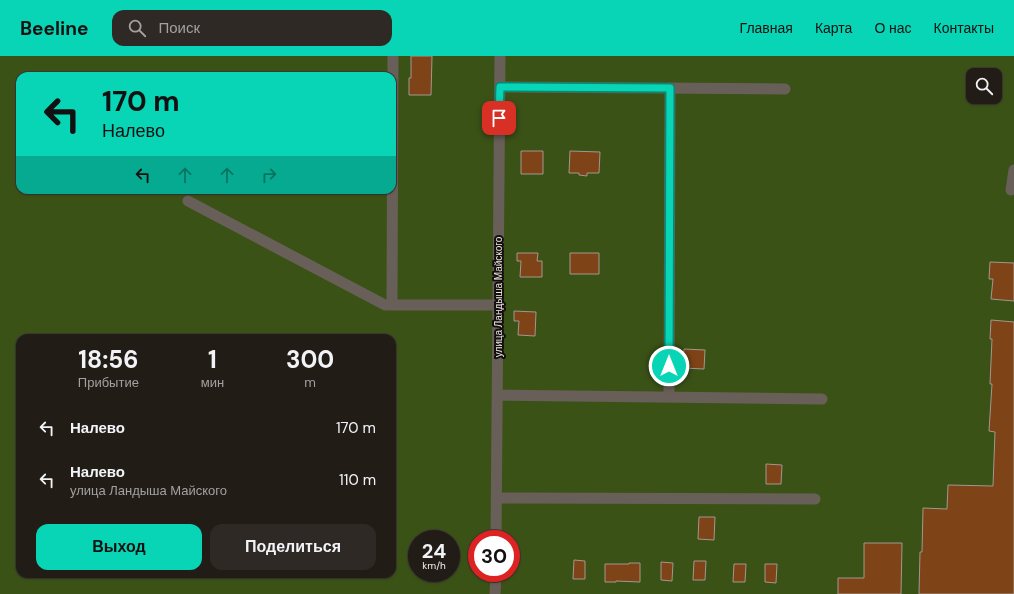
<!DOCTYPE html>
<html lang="ru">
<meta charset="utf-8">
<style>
:root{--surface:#221c17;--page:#2e2924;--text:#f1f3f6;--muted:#a2a1a1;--line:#3f3a36;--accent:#08d5b5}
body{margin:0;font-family:"DM Sans",sans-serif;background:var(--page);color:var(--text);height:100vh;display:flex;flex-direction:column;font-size:15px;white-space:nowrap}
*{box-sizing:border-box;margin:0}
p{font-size:13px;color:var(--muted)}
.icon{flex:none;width:22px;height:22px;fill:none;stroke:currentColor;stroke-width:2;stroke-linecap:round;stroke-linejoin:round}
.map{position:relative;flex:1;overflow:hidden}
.drawer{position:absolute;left:16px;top:278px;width:380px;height:244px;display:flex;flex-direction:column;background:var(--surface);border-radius:12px;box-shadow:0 1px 3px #0004,0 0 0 1px var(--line)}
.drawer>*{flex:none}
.guide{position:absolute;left:16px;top:16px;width:380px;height:122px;border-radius:12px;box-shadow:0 1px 3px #0004,0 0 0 1px var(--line);background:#08d5b5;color:#111;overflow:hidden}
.controls{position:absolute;left:966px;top:12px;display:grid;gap:8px}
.controls a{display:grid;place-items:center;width:36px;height:36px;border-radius:8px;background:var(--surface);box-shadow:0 1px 3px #0004,0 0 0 1px var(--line);font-size:20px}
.speed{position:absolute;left:408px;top:474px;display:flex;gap:8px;font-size:20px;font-weight:700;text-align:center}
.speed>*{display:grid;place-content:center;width:52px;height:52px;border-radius:50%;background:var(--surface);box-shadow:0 1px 3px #0004,0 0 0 1px var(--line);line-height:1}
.speed small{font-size:10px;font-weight:400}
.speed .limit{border:6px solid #d22;background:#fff;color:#111}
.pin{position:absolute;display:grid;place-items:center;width:34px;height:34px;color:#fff;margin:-17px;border-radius:8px;box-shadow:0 2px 6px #0006}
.me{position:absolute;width:44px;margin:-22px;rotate:0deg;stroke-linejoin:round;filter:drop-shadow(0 0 3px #0008)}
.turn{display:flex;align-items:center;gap:14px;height:84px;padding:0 20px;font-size:18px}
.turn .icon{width:52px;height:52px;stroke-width:2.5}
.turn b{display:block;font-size:28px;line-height:34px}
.lanes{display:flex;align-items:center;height:38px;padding:0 20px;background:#0003;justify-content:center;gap:20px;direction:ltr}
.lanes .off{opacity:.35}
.eta{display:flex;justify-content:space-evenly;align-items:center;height:68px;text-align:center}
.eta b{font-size:24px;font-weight:700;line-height:28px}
.action{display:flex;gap:8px;margin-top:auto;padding:8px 20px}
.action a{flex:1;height:46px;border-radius:12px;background:var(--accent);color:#111;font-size:16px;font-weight:700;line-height:46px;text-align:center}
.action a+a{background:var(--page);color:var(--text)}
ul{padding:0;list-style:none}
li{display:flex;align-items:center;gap:12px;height:52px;padding:0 20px}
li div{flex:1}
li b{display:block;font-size:15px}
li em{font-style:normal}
header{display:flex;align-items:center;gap:24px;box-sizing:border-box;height:56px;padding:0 20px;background:var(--accent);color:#111}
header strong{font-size:19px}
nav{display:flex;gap:22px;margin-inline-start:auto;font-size:14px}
.search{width:280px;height:36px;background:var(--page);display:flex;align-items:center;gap:10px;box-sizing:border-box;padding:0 14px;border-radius:12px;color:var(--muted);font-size:15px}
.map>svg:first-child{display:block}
.green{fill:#3b5217;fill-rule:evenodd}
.building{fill:#7e4417;stroke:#a29790}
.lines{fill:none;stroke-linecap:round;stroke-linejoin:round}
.minor{stroke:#695f59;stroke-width:11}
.route-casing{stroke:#058a76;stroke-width:10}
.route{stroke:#08d5b5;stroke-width:7}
.labels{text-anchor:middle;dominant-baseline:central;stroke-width:4;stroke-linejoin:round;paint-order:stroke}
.street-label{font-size:10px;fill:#f0eae6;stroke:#130f0d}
</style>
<header>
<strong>Beeline</strong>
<div class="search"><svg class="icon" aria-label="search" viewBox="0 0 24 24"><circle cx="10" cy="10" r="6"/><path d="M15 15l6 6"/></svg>Поиск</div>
<nav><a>Главная</a><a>Карта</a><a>О нас</a><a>Контакты</a></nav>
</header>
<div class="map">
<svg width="1014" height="538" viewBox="0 0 1014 538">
<rect width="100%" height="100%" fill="#2e251f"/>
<path class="green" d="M0,0H1014V538H0ZM973,19H995V41H973ZM20,20H392V134H20ZM20,282H392V518H20ZM417,483H451V517H417ZM477,483H511V517H477Z"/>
<path class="building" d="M411,0H432L431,39H409V22H411Z
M521,95H543V118H521Z
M570,95L600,96L599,117H587V120L579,119V117H569Z
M517,197H538L537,205H542V221H520L521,205H517Z
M570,197H599V218H570Z
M990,206L1014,207V245L991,243L993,223H989Z
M514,255L536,256L535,280L518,279L519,265H514Z
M991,264L1014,266V538H919L920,496H922L923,452L947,453L948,429L993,430L995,376L989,375L992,328H990L992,283H990Z
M684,293L705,294L704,313L683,312Z
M766,408L782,409L781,428H766Z
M699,461H715L714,484L698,483Z
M864,487H902L901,538H838V522H864Z
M574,504L585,505V523H573Z
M694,505H706L705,524H693Z
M661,506L673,507L672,525L661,524Z
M629,507H640V526L616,525V526H605V508H629Z
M734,508H746L745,526H733Z
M765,508H777L776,527L765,526Z"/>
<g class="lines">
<path class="minor" d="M500,31L785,33
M1011,134L1014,114
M188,145L385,249H498
M392,249L393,0
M497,339L822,343
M669,341L670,32
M496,442L815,443
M496,483L500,0
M495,538L496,517"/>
</g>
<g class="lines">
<defs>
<path id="route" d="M499,62L500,31L670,32L669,310"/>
</defs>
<use href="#route" class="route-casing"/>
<use href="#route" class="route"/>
</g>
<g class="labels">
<g class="street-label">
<text transform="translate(498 241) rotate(-90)">улица Ландыша Майского</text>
</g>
</g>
</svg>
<div class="controls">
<a><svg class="icon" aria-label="search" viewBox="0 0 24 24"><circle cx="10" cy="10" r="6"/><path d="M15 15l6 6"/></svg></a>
</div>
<div class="speed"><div>24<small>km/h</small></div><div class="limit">30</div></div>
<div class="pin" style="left:499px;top:62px;background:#d93025"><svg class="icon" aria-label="arrive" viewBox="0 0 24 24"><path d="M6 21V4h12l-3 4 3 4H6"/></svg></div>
<svg class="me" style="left:669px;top:310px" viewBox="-20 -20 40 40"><circle r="17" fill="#08d5b5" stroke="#fff" stroke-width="3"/><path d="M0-11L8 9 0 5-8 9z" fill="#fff"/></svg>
<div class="guide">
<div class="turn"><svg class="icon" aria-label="left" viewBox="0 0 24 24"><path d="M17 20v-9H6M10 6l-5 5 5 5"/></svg><div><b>170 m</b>Налево</div></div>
<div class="lanes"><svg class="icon" aria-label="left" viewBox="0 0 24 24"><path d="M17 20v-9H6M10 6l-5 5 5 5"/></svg><svg class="icon off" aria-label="ahead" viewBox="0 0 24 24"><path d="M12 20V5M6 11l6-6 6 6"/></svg><svg class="icon off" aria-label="ahead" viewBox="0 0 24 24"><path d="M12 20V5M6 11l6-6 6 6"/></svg><svg class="icon off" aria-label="right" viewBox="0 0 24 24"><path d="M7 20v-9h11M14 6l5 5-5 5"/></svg></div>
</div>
<section class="drawer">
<div class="eta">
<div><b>18:56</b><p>Прибытие</p></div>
<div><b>1</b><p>мин</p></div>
<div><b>300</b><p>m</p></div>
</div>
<ul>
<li><svg class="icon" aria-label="left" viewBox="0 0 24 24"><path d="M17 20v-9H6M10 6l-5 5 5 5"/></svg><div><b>Налево</b></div><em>170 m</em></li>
<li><svg class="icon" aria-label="left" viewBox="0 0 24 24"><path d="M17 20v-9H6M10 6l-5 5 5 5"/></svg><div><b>Налево</b><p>улица Ландыша Майского</p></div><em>110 m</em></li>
</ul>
<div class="action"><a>Выход</a><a>Поделиться</a></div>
</section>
</div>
